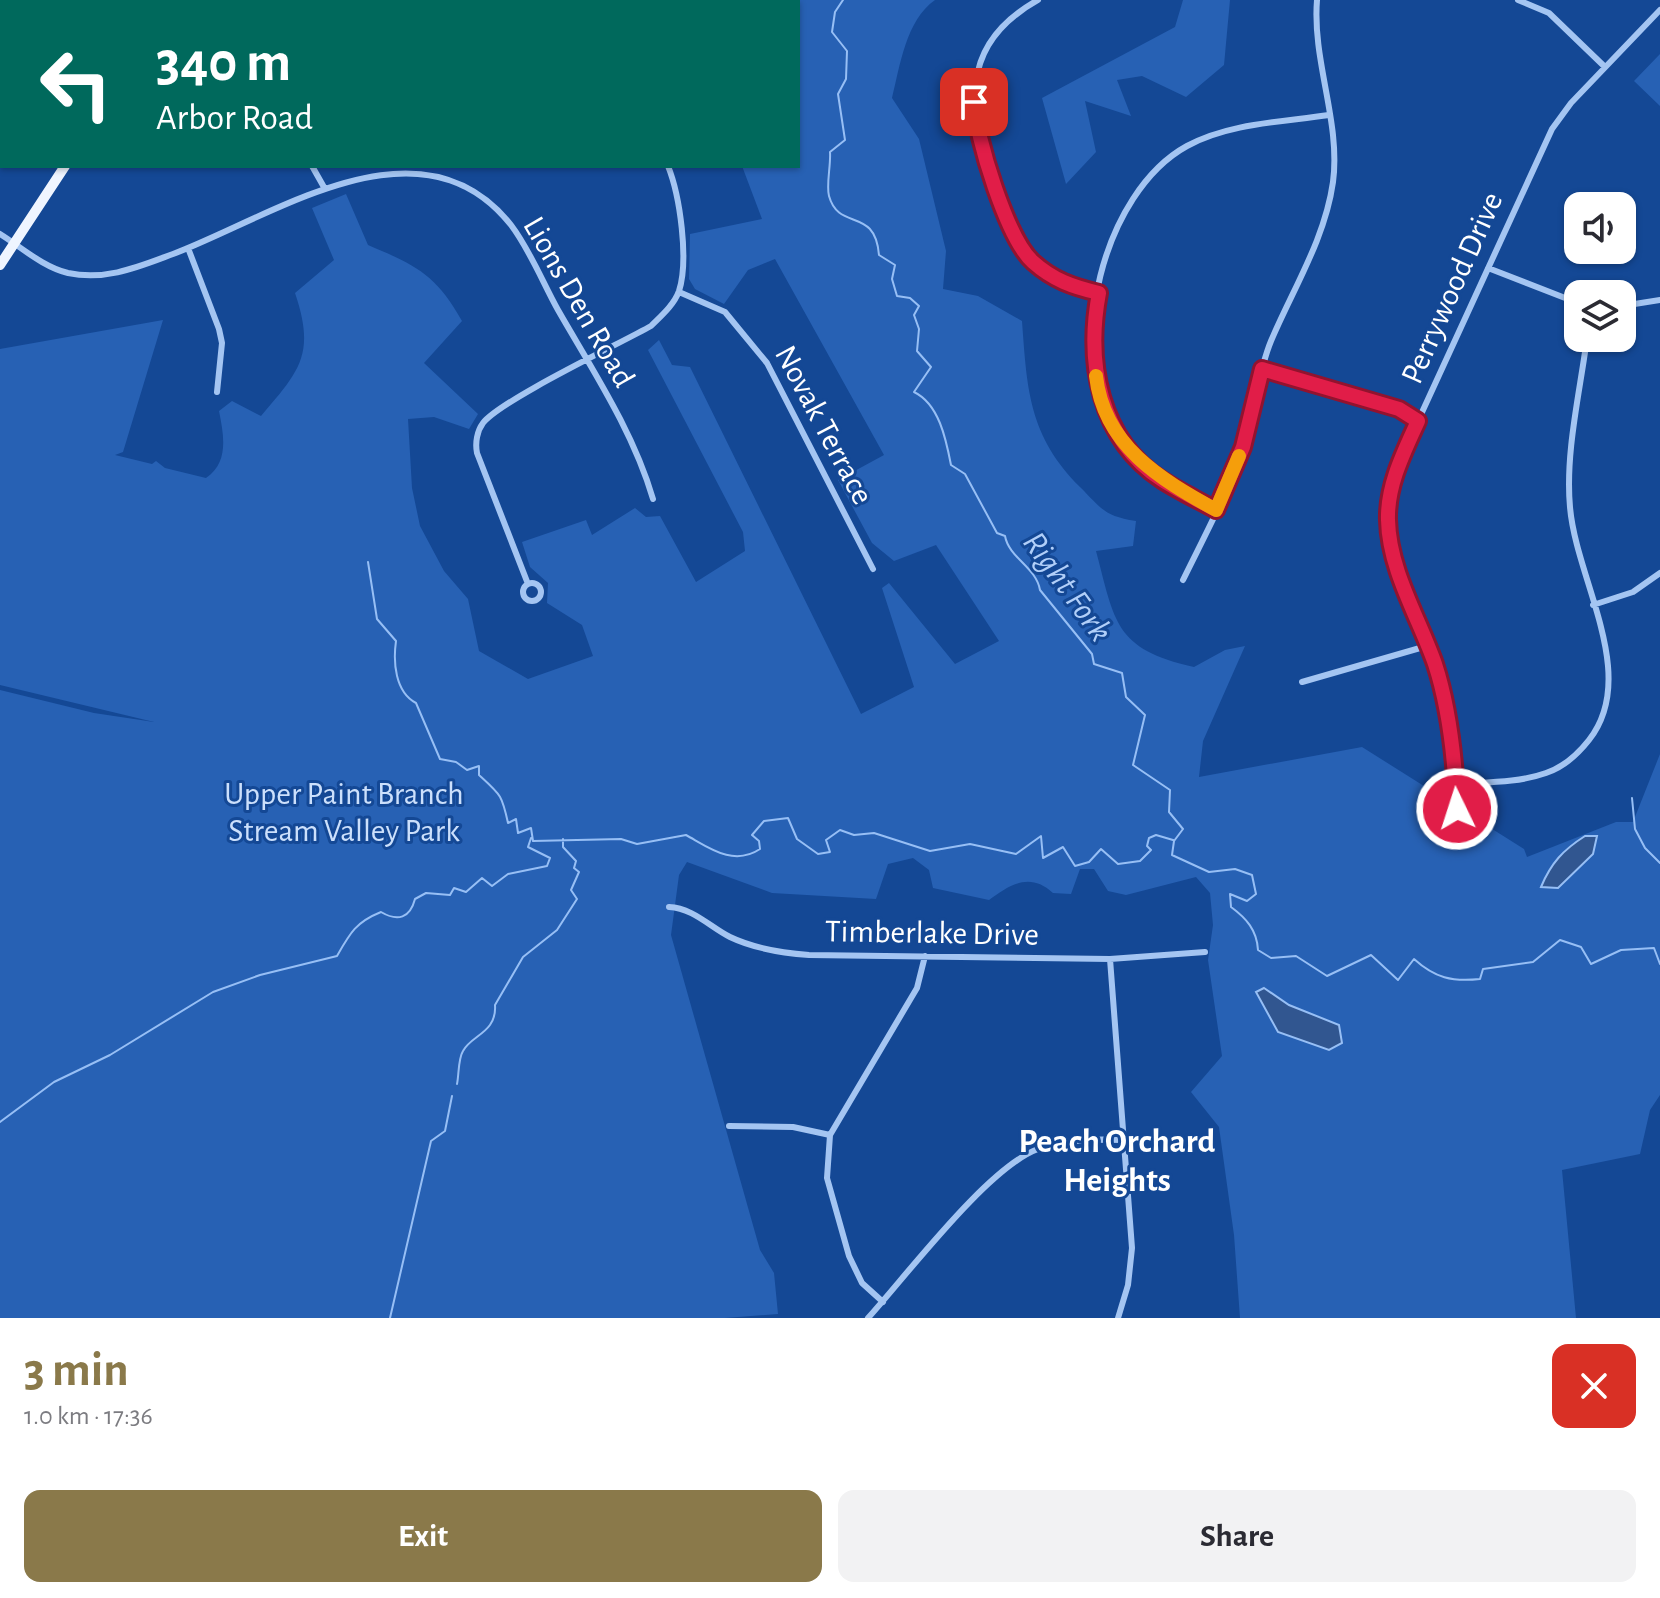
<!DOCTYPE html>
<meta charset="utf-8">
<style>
:root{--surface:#fff;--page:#f2f2f3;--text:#2b2b33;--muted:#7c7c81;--accent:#8a794a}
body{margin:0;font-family:"Alegreya Sans",sans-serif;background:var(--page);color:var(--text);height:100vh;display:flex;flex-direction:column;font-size:30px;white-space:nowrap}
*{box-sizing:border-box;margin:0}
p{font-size:26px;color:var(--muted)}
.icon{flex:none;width:44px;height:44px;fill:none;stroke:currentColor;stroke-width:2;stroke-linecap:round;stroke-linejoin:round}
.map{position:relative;height:1318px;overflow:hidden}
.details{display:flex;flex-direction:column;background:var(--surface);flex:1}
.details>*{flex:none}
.guide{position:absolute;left:0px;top:0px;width:800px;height:168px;box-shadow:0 2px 6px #0004;background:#00695c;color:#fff;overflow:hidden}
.fabs{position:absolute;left:1564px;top:192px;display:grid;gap:16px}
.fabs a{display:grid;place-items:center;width:72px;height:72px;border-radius:16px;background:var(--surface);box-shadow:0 2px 6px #0004;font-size:40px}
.pin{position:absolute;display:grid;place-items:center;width:68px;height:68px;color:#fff;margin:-34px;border-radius:16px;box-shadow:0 4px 12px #0006}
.me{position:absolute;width:88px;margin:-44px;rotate:356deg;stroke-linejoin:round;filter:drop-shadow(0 0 6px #0008)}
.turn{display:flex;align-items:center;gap:28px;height:168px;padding:0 24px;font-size:36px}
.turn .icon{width:104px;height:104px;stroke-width:2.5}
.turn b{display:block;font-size:56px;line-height:68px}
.round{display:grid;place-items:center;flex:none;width:84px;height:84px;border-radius:16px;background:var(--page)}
.head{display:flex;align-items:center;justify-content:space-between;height:136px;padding:0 24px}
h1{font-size:48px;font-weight:600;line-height:60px;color:var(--accent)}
.button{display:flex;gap:16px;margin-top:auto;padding:16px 24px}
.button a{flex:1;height:92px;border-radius:16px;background:var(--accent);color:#fff;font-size:32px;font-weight:600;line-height:92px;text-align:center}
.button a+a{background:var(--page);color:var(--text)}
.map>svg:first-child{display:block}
.green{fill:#2761b4}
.water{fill:#315690;stroke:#97bff5;stroke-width:2}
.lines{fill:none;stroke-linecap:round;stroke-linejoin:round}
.stream{stroke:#97bff5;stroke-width:2}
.minor{stroke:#a4c5f2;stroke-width:6}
.primary{stroke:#eff5ff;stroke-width:10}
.route-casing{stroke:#92132f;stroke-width:20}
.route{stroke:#e11d48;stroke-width:14}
.slow{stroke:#f59e0b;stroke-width:14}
.labels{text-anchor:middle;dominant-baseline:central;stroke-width:6;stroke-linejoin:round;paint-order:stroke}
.street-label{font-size:32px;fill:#fff;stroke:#144895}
.park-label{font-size:32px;fill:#cce0fc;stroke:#144895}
.water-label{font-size:34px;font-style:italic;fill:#b1cff9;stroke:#144895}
.neighbourhood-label{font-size:34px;font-weight:bold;fill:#fff;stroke:#144895}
</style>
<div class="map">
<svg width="1660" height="1318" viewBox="0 0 1660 1318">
<rect width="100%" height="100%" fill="#144895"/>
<path class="green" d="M609,0H935C906,20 900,66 892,98L919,139L946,251L943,289L978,296L1022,321C1027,390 1029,436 1080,487C1102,509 1104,516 1136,521L1133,546L1096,551C1115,622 1114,649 1194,667L1225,650L1245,646L1203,741L1199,777L1362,747L1524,849L1527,857L1616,822H1633L1660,754V1095L1650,1110L1640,1154L1562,1170L1576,1318H1240L1234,1235L1219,1127L1191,1092L1222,1056L1208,960L1213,925L1210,893L1196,877L1126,895L1108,891L1094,869H1080L1071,894L1053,893C1030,872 1011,884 989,900L933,888L929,870L913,858L888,864L876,899L772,893L687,862L679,875L671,935L760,1250L774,1273L778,1314L725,1318H0V690L94,713L154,722L0,685V349L163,320L123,452L115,455L152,464L156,461L165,468L206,478C229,462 224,436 219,411L232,401L261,416C299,371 316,355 295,293L334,260L312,208L346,194L368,245C415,265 436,274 462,321L424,363L478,414L469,429L434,417L408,419L412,488L420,526L444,571L468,599L479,651L528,679L593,656L582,625L547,603L548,583L530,567L522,542L586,520L592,535L635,508L646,517L660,516L696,582L745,551L743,532L648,350L659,340L672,365L690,367L861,714L914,687L882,588L889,583L955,664L999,641L936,545L894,561L872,543L838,480L884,455L775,259L748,270L724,304L695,289L689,279L690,234L762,219L742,166H798V2Z
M1183,0H1230L1224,65L1186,97L1142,76L1117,80L1131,116L1085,101L1096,152L1066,184L1042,98L1175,27Z
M1660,54V106L1634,81Z"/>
<path class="water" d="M1585,836H1597L1593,854L1558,888L1541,887C1551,863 1563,850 1585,836Z
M1264,988L1289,1005L1339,1025L1342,1043L1329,1050L1278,1032L1256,992Z"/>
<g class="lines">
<path class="stream" d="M843,0L835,12L832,32L847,51L846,79L838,94L845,140L830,152C831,165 826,185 829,196C839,232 875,206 879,255L895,265L892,279L897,296L910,298L919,306L914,315L919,329L917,351L931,367L914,392C939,404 946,439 951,465L965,474L997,533L1005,536C1009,558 1036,567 1040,590L1092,654L1094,664L1122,673L1126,697L1145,715L1133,765L1170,790L1169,812L1183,829L1174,841L1172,855L1209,872L1235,869L1252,875L1256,894L1247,901L1230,894L1231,907C1246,918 1257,930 1258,950L1271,958L1296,956L1327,976L1371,955L1398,980L1414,959C1435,978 1452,982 1480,979L1483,969L1533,962L1560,940L1581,947L1591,964L1621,950L1654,948L1660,964
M368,562L377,619L396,641C393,662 395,692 416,703L440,759L456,762L467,770L479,766V775C501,795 502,795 508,823L516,819L518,833L531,828L533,841L621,839L637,844L686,835C708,847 733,867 760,849L759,841L752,835L764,821L788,818L797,839L818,854L830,852L826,840L840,830L854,835L874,833L930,851L970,844L1016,854L1041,836L1043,858L1063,847L1075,866L1089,862L1101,849L1118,864L1140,861L1151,850L1147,846L1149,838L1156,835L1173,840
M1632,798L1635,829L1645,848L1660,863
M457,1084C459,1075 458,1059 463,1051C471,1035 497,1033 495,1005L523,957L557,930L577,899L571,890L579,872L574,868L576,861L563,847V839
M0,1122L54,1082L110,1055L213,992L260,975L337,956C350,933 356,922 381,912C398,922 410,918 415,899L426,893L450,895L454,888L466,892L482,878L492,886L508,874L547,866L550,858L528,847L531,838
M390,1318L431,1141L445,1131L452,1096"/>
<path class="minor" d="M424,0L428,2
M1038,0C956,46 969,110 996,186C1005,210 1011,238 1029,258C1047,280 1073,286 1099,293
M1518,0L1549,13L1605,67
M312,166L325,189
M0,234C21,247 43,267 68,273C106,281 138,267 173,254C274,216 421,111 511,225C530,250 543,283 558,310C593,371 633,431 653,499
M188,248L219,329L222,343L217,392
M1488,268L1578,303
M679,292L725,312L767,363L873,569
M1622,306L1660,300
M1262,369L1399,409L1418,421
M1216,510C1177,489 1142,470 1117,432C1063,352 1103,192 1187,146C1229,123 1283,122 1329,115
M1183,580C1204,537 1228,493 1243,447C1255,412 1257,375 1271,341C1293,289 1325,239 1333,182C1341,122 1312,61 1317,0
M523 592a9 9 0 1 1 18 0a9 9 0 1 1-18 0Z
M528,584L477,453C475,443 477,431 483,423C501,400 619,344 651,326C661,316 674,305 679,291C689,260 680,196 668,166
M1593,605L1633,592L1660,573
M1302,682L1427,646
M1456,784C1486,782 1518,783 1546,773C1564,767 1578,754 1589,740C1640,675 1576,580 1570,507C1565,453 1580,392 1587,338
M1457,809C1455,761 1450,710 1435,664C1419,618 1388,570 1388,520C1387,485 1404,452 1418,421L1552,129L1571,103L1660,10
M669,907C693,908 710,927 730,937C755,949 782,953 809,955L1110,959L1205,952
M1110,959L1132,1248L1128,1285L1118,1318
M729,1126L793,1127L830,1135
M883,1302L862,1283L849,1256L827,1178L830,1135L917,988L925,956
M868,1318C907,1275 988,1167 1038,1149C1063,1139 1096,1139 1123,1140"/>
<path class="primary" d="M167,2L168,0
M0,265L65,166"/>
</g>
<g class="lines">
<defs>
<path id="route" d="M974,102C976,137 1007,239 1033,262C1053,280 1073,287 1099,293C1086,362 1099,439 1162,480C1179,491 1198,500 1216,510L1243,447L1262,369L1399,409L1418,421C1404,452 1387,485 1388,520C1389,570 1419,618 1435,664C1450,710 1455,761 1457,809"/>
</defs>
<use href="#route" class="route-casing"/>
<use href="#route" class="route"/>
<path class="slow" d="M1096,376C1104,446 1160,479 1216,510L1239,456"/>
</g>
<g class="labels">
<g class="street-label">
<text transform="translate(1452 288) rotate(-66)">Perrywood Drive</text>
<text transform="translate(579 302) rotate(60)">Lions Den Road</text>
<text transform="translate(824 425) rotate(62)">Novak Terrace</text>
<text transform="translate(932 933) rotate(1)">Timberlake Drive</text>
</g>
<g class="park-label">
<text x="344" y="794">Upper Paint Branch<tspan x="344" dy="37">Stream Valley Park</tspan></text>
</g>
<g class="water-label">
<text transform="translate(1067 587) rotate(54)">Right Fork</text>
</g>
<g class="neighbourhood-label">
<text x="1117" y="1142">Peach Orchard<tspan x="1117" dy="39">Heights</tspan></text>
</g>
</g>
</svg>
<div class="fabs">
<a><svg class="icon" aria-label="sound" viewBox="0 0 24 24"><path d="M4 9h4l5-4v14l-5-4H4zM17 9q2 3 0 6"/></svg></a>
<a><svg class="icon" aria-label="layers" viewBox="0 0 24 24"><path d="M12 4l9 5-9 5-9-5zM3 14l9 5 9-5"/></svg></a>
</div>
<div class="pin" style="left:974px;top:102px;background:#d93025"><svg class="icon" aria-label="arrive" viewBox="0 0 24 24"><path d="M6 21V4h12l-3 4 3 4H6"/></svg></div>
<svg class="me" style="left:1457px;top:809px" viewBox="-20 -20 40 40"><circle r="17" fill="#e11d48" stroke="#fff" stroke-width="3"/><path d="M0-11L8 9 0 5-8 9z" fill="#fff"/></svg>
<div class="guide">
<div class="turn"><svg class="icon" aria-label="left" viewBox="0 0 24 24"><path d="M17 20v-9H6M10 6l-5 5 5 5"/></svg><div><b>340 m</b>Arbor Road</div></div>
</div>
</div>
<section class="details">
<div class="head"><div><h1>3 min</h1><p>1.0 km · 17:36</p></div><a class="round" style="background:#d93025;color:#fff"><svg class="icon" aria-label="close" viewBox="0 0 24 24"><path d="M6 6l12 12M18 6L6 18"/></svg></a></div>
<div class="button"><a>Exit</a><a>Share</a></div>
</section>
